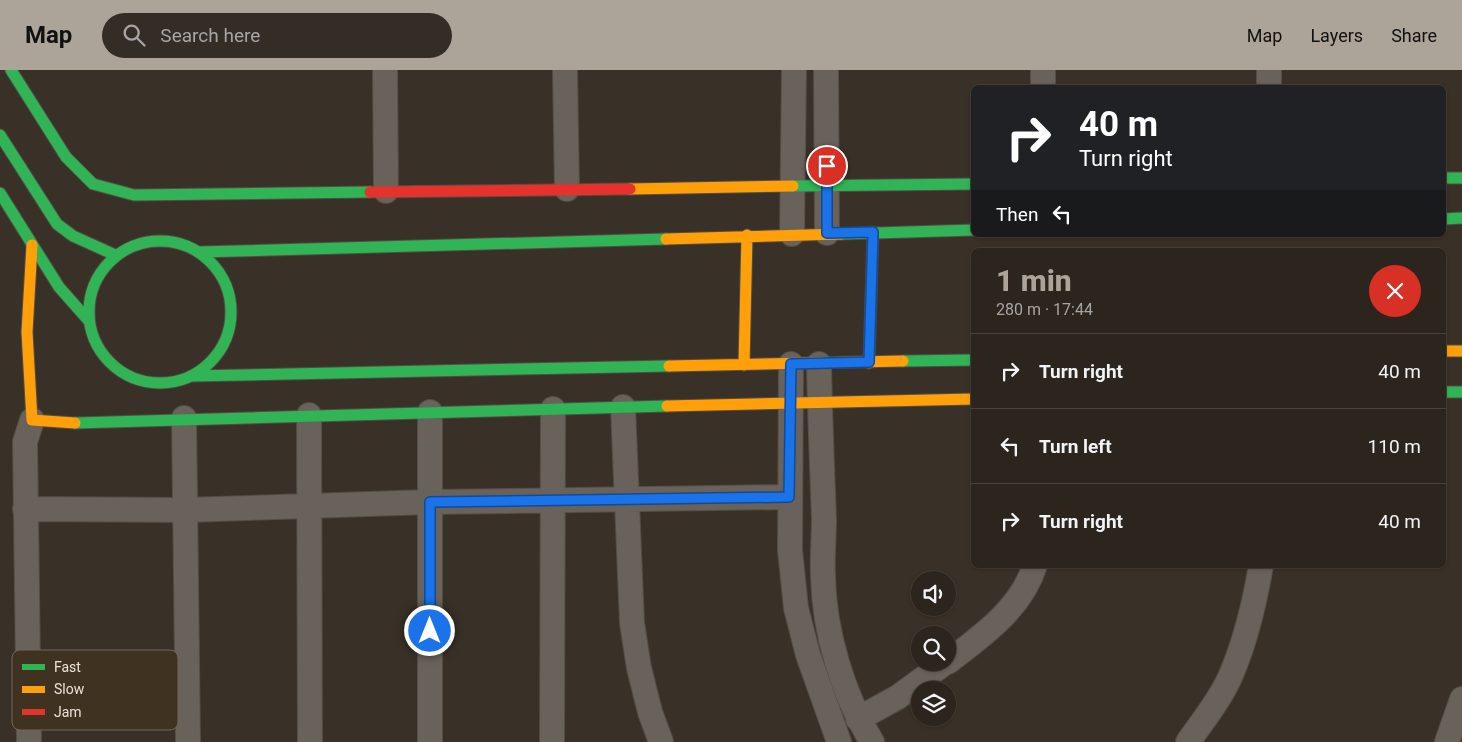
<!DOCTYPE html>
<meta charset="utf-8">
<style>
:root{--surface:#2b251d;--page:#332d26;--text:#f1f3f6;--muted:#a6a5a4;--line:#47423b;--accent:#ada499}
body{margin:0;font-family:Roboto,sans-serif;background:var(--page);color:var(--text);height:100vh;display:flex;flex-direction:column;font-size:19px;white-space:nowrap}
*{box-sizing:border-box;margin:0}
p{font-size:16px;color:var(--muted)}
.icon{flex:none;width:28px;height:28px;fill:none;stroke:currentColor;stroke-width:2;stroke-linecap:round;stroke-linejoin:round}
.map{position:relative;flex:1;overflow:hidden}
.sheet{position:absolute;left:971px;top:178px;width:475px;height:320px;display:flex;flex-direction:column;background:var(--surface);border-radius:8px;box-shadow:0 1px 4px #0004,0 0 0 1px var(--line)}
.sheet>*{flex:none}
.guide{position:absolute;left:971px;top:15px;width:475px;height:152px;border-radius:8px;box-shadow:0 1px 4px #0004,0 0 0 1px var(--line);background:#202124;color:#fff;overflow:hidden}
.buttons{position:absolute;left:911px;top:501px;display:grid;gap:10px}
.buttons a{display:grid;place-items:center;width:45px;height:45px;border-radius:50%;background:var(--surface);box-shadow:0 1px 4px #0004,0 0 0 1px var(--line);font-size:25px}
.pin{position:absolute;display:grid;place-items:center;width:42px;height:42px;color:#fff;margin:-21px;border:2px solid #fff;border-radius:50%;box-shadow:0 1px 5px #0007}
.me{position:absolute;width:55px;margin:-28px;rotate:0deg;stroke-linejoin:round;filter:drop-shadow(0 0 4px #0008)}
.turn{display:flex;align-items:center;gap:18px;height:105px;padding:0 25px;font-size:22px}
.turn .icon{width:65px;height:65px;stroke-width:2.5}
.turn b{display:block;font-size:35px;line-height:42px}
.then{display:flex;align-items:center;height:48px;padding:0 25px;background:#0003;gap:10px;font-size:19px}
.round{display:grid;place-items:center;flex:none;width:52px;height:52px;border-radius:26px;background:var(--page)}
.overview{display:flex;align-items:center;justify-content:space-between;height:85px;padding:0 25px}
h1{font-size:30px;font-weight:800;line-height:38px;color:var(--accent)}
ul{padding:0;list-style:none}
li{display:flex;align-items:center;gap:15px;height:75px;padding:0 25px;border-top:1px solid var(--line)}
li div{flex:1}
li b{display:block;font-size:19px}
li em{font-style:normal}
header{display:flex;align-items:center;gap:30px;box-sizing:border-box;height:70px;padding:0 25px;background:var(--accent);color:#111}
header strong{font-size:24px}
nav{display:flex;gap:28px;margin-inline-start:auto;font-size:18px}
.search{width:350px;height:45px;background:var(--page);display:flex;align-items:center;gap:12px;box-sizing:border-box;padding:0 18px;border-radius:28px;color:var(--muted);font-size:19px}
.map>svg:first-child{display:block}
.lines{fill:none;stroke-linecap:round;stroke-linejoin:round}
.street-casing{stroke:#544d44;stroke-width:26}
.fast-casing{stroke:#544d44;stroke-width:13}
.slow-casing{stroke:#544d44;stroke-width:13}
.jam-casing{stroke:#544d44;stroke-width:13}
.street{stroke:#68625b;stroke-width:24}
.fast{stroke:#30b455;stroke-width:11}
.slow{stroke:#ff9f0a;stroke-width:11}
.jam{stroke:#e5322d;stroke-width:11}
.route-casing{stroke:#114b97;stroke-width:12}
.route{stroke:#1a73e8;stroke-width:9}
.key{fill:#403220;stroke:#736757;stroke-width:1}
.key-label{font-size:14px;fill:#ebe2d7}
</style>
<header>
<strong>Map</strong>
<div class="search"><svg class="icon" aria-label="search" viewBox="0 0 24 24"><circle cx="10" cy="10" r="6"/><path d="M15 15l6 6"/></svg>Search here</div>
<nav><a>Map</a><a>Layers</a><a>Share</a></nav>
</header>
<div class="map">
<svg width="1462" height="672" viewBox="0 0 1462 672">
<rect width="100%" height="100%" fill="#393127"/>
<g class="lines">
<defs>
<path id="street" d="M385,0L386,121
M565,0L567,119
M826,0L827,163
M1043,0V18
M1269,18V0
M792,164L794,0
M791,294L790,480L796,538L808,585L839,672
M819,294C820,346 822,397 824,449C824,468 822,487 823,506C824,562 843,625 872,672
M623,337L632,553L639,598L650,642L661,672
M430,342V672
M309,345L310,672
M184,348L188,672
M25,439L185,440L430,432L789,427
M948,592C983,565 1021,539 1035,495
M858,649L898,627L946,592
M29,672L25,372L32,350
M552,672L553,339
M1188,672C1204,649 1223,626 1233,600C1247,566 1255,531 1261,495
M1447,672L1462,629"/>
<path id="fast" d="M11,0L66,87L93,114L134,125L370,122
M0,65L57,154L73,166L115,185
M1444,108H1462
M793,116L974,114
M0,123L59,217L89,251
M1444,149L1462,148
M841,164L974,160
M89 242a71 71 0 1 1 142 0a71 71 0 1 1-142 0Z
M199,182L666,169
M903,291L974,290
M191,306L669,296
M1444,322H1462
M75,353L667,336"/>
<path id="slow" d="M630,119L793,116
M666,169L841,164
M32,175L27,262L32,350L75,353
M1444,281H1462
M744,295L747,165
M669,296L903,291
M667,336L974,329"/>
<path id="jam" d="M370,122L630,119
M869,293L873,162"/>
</defs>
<use href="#street" class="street-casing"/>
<use href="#fast" class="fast-casing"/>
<use href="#slow" class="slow-casing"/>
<use href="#jam" class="jam-casing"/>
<use href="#street" class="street"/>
<use href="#fast" class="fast"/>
<use href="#slow" class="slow"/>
<use href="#jam" class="jam"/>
</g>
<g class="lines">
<defs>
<path id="route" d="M430,561V432L789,427L791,294L869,292L873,162L827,163V96"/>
</defs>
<use href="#route" class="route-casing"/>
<use href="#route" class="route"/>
</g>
<rect x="12" y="580" width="166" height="80" rx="8" class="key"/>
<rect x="22" y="594" width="23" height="6" fill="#30b455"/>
<rect x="22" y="616" width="23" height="7" fill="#ff9f0a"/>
<rect x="22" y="639" width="23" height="6" fill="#e5322d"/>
<g class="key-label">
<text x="54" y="602">Fast</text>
<text x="54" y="624">Slow</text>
<text x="54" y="647">Jam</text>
</g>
</svg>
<div class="buttons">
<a><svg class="icon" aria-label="sound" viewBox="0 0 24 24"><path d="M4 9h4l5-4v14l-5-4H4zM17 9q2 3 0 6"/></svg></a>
<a><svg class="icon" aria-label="search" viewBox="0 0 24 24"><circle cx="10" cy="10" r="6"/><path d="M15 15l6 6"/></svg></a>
<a><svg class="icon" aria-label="layers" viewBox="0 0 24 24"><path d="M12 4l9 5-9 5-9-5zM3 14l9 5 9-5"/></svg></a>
</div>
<div class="pin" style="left:827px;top:96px;background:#d93025"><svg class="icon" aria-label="arrive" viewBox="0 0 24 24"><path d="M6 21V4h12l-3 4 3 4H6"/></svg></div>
<svg class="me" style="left:430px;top:561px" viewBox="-20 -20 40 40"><circle r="17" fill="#1a73e8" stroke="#fff" stroke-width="3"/><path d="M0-11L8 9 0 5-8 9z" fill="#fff"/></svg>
<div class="guide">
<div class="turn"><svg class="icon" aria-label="right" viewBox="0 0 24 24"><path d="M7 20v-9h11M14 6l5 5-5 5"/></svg><div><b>40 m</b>Turn right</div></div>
<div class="then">Then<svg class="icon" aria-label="left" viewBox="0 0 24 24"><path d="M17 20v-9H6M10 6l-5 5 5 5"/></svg></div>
</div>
<section class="sheet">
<div class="overview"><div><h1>1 min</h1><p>280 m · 17:44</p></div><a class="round" style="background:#d93025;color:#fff"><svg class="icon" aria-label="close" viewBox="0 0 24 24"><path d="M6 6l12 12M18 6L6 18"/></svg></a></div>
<ul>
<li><svg class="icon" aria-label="right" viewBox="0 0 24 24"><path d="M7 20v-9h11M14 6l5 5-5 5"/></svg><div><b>Turn right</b></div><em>40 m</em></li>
<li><svg class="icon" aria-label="left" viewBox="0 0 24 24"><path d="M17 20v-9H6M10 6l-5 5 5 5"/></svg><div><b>Turn left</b></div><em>110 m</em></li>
<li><svg class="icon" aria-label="right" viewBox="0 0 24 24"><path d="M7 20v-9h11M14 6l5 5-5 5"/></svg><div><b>Turn right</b></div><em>40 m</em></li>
</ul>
</section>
</div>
